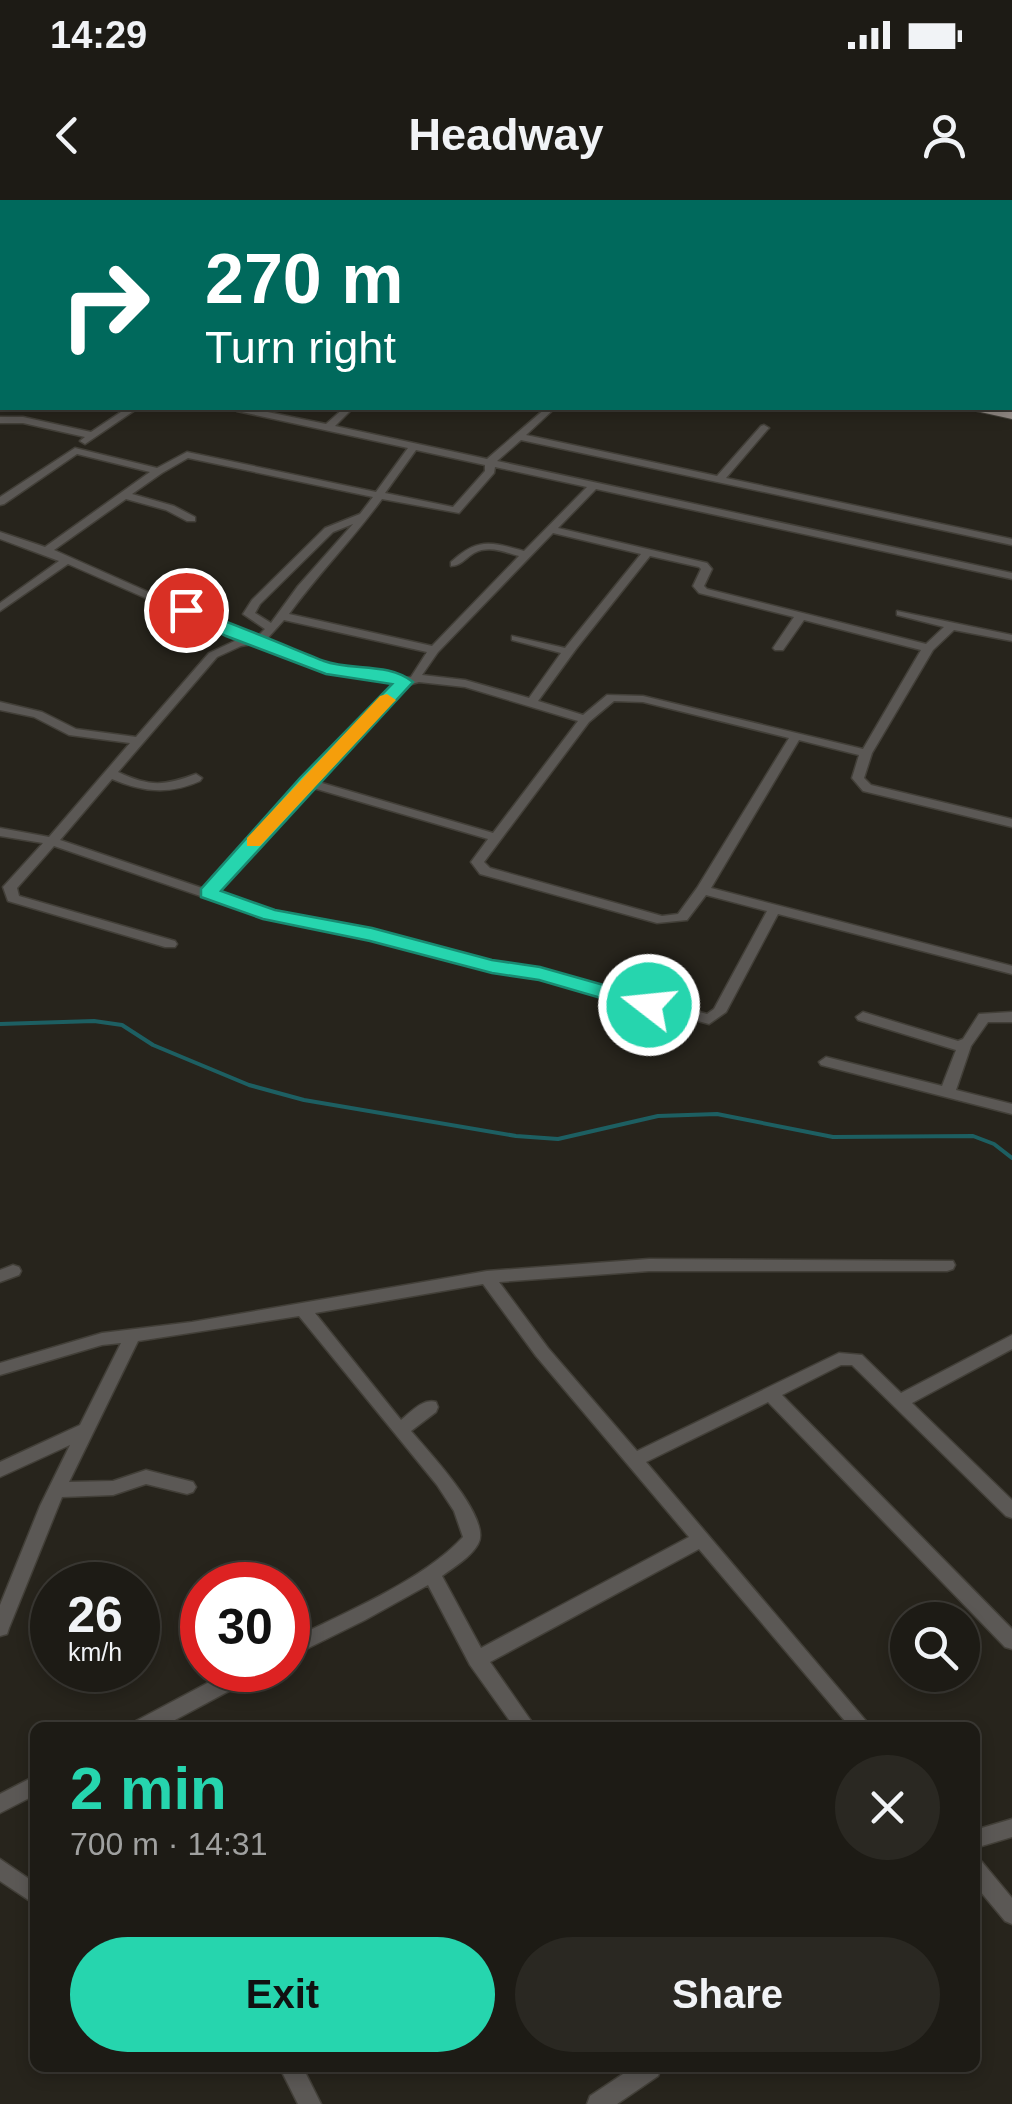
<!DOCTYPE html>
<meta charset="utf-8">
<style>
:root{--surface:#1d1b15;--page:#2a2822;--text:#f1f3f6;--muted:#a0a1a0;--line:#3b3934;--accent:#26d5ae}
body{margin:0;font-family:Arial,sans-serif;background:var(--page);color:var(--text);height:100vh;display:flex;flex-direction:column;font-size:38px;white-space:nowrap}
*{box-sizing:border-box;margin:0}
p{font-size:32px;color:var(--muted)}
.icon{flex:none;width:55px;height:55px;fill:none;stroke:currentColor;stroke-width:2;stroke-linecap:round;stroke-linejoin:round}
.map{position:relative;flex:1;overflow:hidden}
.side{position:absolute;left:30px;top:1522px;width:950px;height:350px;display:flex;flex-direction:column;background:var(--surface);border-radius:15px;box-shadow:0 5px 15px #0003,0 0 0 2px var(--line)}
.side>*{flex:none}
.guide{position:absolute;left:0px;top:0px;width:1012px;height:210px;box-shadow:0 5px 15px #0003,0 0 0 2px var(--line);background:#00695c;color:#fff;overflow:hidden}
.buttons{position:absolute;left:890px;top:1402px;display:grid;gap:20px}
.buttons a{display:grid;place-items:center;width:90px;height:90px;border-radius:50%;background:var(--surface);box-shadow:0 5px 15px #0003,0 0 0 2px var(--line);font-size:50px}
.speed{position:absolute;left:30px;top:1362px;display:flex;gap:20px;font-size:50px;font-weight:700;text-align:center}
.speed>*{display:grid;place-content:center;width:130px;height:130px;border-radius:50%;background:var(--surface);box-shadow:0 5px 15px #0003,0 0 0 2px var(--line);line-height:1}
.speed small{font-size:25px;font-weight:400}
.speed .limit{border:15px solid #d22;background:#fff;color:#111}
.pin{position:absolute;display:grid;place-items:center;width:85px;height:85px;color:#fff;margin:-42px;border:5px solid #fff;border-radius:50%;box-shadow:0 2px 10px #0007}
.me{position:absolute;width:110px;margin:-55px;rotate:286deg;stroke-linejoin:round;filter:drop-shadow(0 0 8px #0008)}
.turn{display:flex;align-items:center;gap:35px;height:210px;padding:0 40px;font-size:45px}
.turn .icon{width:130px;height:130px;stroke-width:2.5}
.turn b{display:block;font-size:70px;line-height:85px}
.round{display:grid;place-items:center;flex:none;width:105px;height:105px;border-radius:52px;background:var(--page)}
.headline{display:flex;align-items:center;justify-content:space-between;height:170px;padding:0 40px}
h1{font-size:60px;font-weight:700;line-height:75px;color:var(--accent)}
.cta{display:flex;gap:20px;margin-top:auto;padding:20px 40px}
.cta a{flex:1;height:115px;border-radius:60px;background:var(--accent);color:#111;font-size:40px;font-weight:700;line-height:115px;text-align:center}
.cta a+a{background:var(--page);color:var(--text)}
.status{display:flex;justify-content:space-between;align-items:center;height:70px;padding:0 50px;background:var(--surface);direction:ltr}
.status svg{height:28px;fill:currentColor}
header{display:flex;justify-content:space-between;align-items:center;height:130px;padding:0 40px;background:var(--surface);font-size:45px;font-weight:700}
.map>svg:first-child{display:block}
.lines{fill:none;stroke-linecap:round;stroke-linejoin:round}
.stream{stroke:#1d5f62;stroke-width:4}
.minor-casing{stroke:#423f38;stroke-width:3}
.major-casing{stroke:#423f38;stroke-width:2}
.highway-casing{stroke:#423f38;stroke-width:3}
.minor{fill:#5b5855;fill-rule:evenodd}
.major{fill:#938b86;fill-rule:evenodd}
.highway{fill:#a89f99;fill-rule:evenodd}
.route{fill:#26d5ae;stroke:#198a71;stroke-width:2.5}
.slow{fill:#f59e0b}
</style>
<div class="status"><b>14:29</b><svg viewBox="0 0 49 12"><path d="M0 12V9h3v3zM5 12V6h3v6zM10 12V3h3v9zM15 12V0h3v12zM26 1h20v11H26zM47 4h2v5h-2z"/></svg></div>
<header><svg class="icon" aria-label="back" viewBox="0 0 24 24"><path d="M15 5l-7 7 7 7"/></svg>Headway<svg class="icon" aria-label="person" viewBox="0 0 24 24"><circle cx="12" cy="8" r="4"/><path d="M4 21q1-7 8-7t8 7"/></svg></header>
<div class="map">
<svg width="1012" height="1904" viewBox="0 0 1012 1904">
<rect width="100%" height="100%" fill="#27241c"/>
<g class="lines">
<path class="stream" d="M0,824L94,821L122,825L153,845L249,885L304,900L516,936L558,939L658,916L717,914L833,937L973,936L994,944L1012,958"/>
<defs>
<path id="minor" d="M366,0H387L389,2H371Z
M516,0H529L531,2H520Z
M866,0H875L873,2H865Z
M0,151L2,152V158L0,157Z
M127,208H138L85,244L80,241L85,237L23,223H0V217H23L91,232Z
M233,208H248L326,224L344,208H353L335,226L487,259L546,208H555L526,235L717,276L761,226L764,225L769,228L767,230L726,278L1012,339V345L521,240L497,261L1012,373V379L596,289L558,328L707,363L712,369L704,386L707,389L926,444L944,427L897,415V411L1012,435V441L954,430L933,450L872,553L864,578L871,585L1012,619V627L863,591L852,578L859,555L799,540L711,688L1012,766V774L778,714L726,812L709,824L541,778L469,766L370,739L265,718L54,646L17,688L19,696L175,741L177,744L175,747H165L8,701L3,687L43,643L0,636V628L49,637L130,543L69,535L34,517L0,510V502L42,512L76,529L136,537L209,453L239,439L68,364L0,411V403L59,361L0,339V332L45,347L150,272L77,254L4,304L0,305V297L75,248L157,268L187,252L376,292L408,248L237,211ZM416,250L485,265V271L453,307L385,293ZM188,258L373,297L360,314L325,328L252,400L243,414L265,429L257,437L236,431L54,350L126,299L166,310L187,321H195V317L174,306L132,294L162,273ZM495,267L587,287L524,351C491,342 478,337 451,362V366C462,365 464,359 474,353C489,345 504,352 519,356L432,446L289,414C318,374 353,339 382,299L459,313L494,273ZM353,324L298,386L271,423L255,413L260,404L333,332ZM553,333L641,354L565,448L512,436V440L561,453L529,498L465,480L422,475L438,452ZM650,356L699,367L701,369L693,386L699,393L794,417L773,448L775,450H783L804,420L921,450L863,549L643,496L607,495L583,515L538,501L576,449ZM284,420L427,452L411,477L405,478L385,472L334,467L265,441ZM252,444L328,472L383,478L396,483L303,579L205,689L60,640L112,579C143,592 169,595 200,581L202,578L196,574C164,586 150,587 118,572L217,457L241,446ZM419,482L465,487L578,521L493,633L315,581L408,485ZM614,501L643,502L789,538L697,688L678,714L662,716L490,668L484,662L589,522ZM310,587L488,639L471,662L480,674L657,723L687,720L706,695L767,711L714,809L707,814L541,770L470,758L371,731L273,711L216,692Z
M863,812L958,841L963,839L979,814L1012,812V822H988L971,846L956,890L1012,904V914L821,865L819,862L826,857L942,886L956,850L858,820L856,817Z
M649,1059L953,1061L955,1065L953,1069L947,1071H649L499,1082L548,1148L637,1251L839,1153L862,1155L901,1193L1012,1135V1149L912,1203L1012,1300V1318L1006,1316L852,1165H841L782,1195L1012,1429V1449L1005,1447L768,1202L646,1262L872,1528H851L699,1349L490,1462L536,1528H515L470,1465L428,1385L365,1420L288,1458V1441C341,1414 423,1381 463,1337L454,1311L437,1285L299,1116L138,1141L69,1282L113,1281L146,1270L193,1282L196,1287L193,1292L187,1294L146,1284L113,1295L62,1297L9,1428L7,1434L0,1436V1405L40,1306L70,1245L0,1277V1262L80,1225L121,1143L102,1145L0,1175V1163L102,1133L192,1122L487,1071ZM483,1084L536,1156L689,1337L481,1448L442,1376C454,1367 471,1357 478,1344C493,1319 427,1250 411,1231L436,1212L438,1207L436,1202C423,1198 411,1212 401,1220L315,1113Z
M13,1065L19,1067L21,1071L19,1075L0,1082V1070Z
M232,1470H259L257,1476L160,1528H132L134,1522Z
M35,1576V1595L0,1613V1594Z
M1012,1619V1637L975,1648V1630Z
M0,1659L35,1683V1699L30,1701L0,1681Z
M975,1659L982,1662L1012,1698V1724L1005,1721L975,1685Z
M280,1868H303L321,1904H298Z
M632,1868H661L658,1876L617,1904H587L590,1896Z"/>
<path id="major" d="M52,0H76L77,2H54Z
M87,0H112L113,2H89Z
M974,208L1012,211V219L976,211Z"/>
<path id="highway" d="M0,0H24L25,2L0,5Z
M113,0H138L139,2H115Z
M2,37V48L0,49V38Z
M2,74V86L0,87V75Z"/>
</defs>
<use href="#minor" class="minor-casing"/>
<use href="#major" class="major-casing"/>
<use href="#highway" class="highway-casing"/>
<use href="#minor" class="minor"/>
<use href="#major" class="major"/>
<use href="#highway" class="highway"/>
</g>
<path class="route" d="M180,406C190,405 303,453 324,461C351,471 389,462 413,482L221,691L275,710L372,728L492,760L540,767L657,800L660,805L657,810L649,812L539,780L492,773L370,741L263,719L201,697V689L300,578L392,484L326,474L226,436L180,413Z"/>
<path class="slow" d="M387,494L396,500L393,503L260,646H247V638L380,496Z"/>
</svg>
<div class="buttons">
<a><svg class="icon" aria-label="search" viewBox="0 0 24 24"><circle cx="10" cy="10" r="6"/><path d="M15 15l6 6"/></svg></a>
</div>
<div class="speed"><div>26<small>km/h</small></div><div class="limit">30</div></div>
<div class="pin" style="left:186px;top:410px;background:#d93025"><svg class="icon" aria-label="arrive" viewBox="0 0 24 24"><path d="M6 21V4h12l-3 4 3 4H6"/></svg></div>
<svg class="me" style="left:649px;top:805px" viewBox="-20 -20 40 40"><circle r="17" fill="#26d5ae" stroke="#fff" stroke-width="3"/><path d="M0-11L8 9 0 5-8 9z" fill="#fff"/></svg>
<div class="guide">
<div class="turn"><svg class="icon" aria-label="right" viewBox="0 0 24 24"><path d="M7 20v-9h11M14 6l5 5-5 5"/></svg><div><b>270 m</b>Turn right</div></div>
</div>
<section class="side">
<div class="headline"><div><h1>2 min</h1><p>700 m · 14:31</p></div><a class="round"><svg class="icon" aria-label="close" viewBox="0 0 24 24"><path d="M6 6l12 12M18 6L6 18"/></svg></a></div>
<div class="cta"><a>Exit</a><a>Share</a></div>
</section>
</div>
